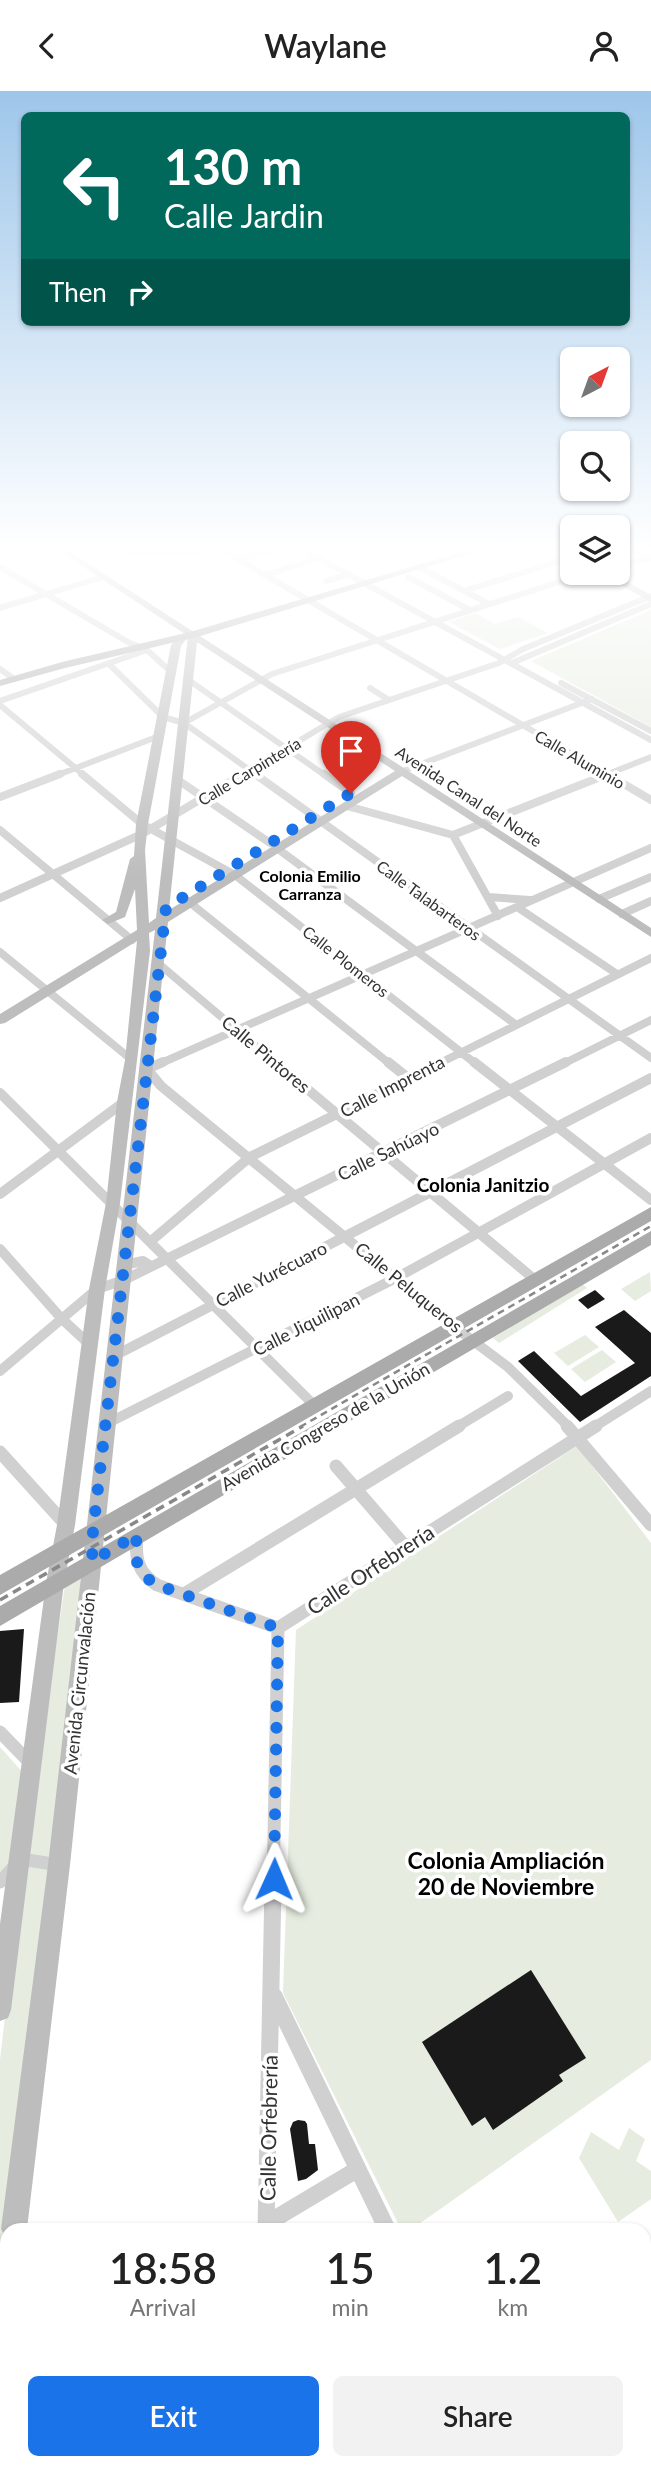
<!DOCTYPE html>
<meta charset="utf-8">
<style>
:root{--surface:#fff;--page:#f2f2f2;--text:#222;--muted:#767676;--accent:#1a73e8}
body{margin:0;font-family:Lato,sans-serif;background:var(--page);color:var(--text);height:100vh;display:flex;flex-direction:column;font-size:26px;white-space:nowrap}
*{box-sizing:border-box;margin:0}
p{font-size:23px;color:var(--muted)}
.icon{flex:none;width:38px;height:38px;fill:none;stroke:currentColor;stroke-width:2;stroke-linecap:round;stroke-linejoin:round}
.map{position:relative;flex:1;overflow:hidden}
.sheet{position:absolute;left:0px;top:2132px;width:651px;height:247px;display:flex;flex-direction:column;background:var(--surface);border-radius:21px 21px 0 0;box-shadow:0 2px 5px #0004}
.sheet>*{flex:none}
.hud{position:absolute;left:21px;top:21px;width:609px;height:214px;border-radius:10px;box-shadow:0 2px 5px #0004;background:#00695c;color:#fff;overflow:hidden}
.needle{width:46px;rotate:41deg}
.fabs{position:absolute;left:560px;top:256px;display:grid;gap:14px}
.fabs a{display:grid;place-items:center;width:70px;height:70px;border-radius:10px;background:var(--surface);box-shadow:0 2px 5px #0004;font-size:35px}
.pin{position:absolute;display:grid;place-items:center;width:60px;height:60px;color:#fff;margin:-72px -30px;border-radius:50% 50% 50% 0;rotate:-45deg;box-shadow:0 0 7px #0007}
.pin .icon{rotate:45deg}
.me{position:absolute;width:77px;margin:-38px;rotate:1deg;stroke-linejoin:round;filter:drop-shadow(0 0 5px #0008)}
.turn{display:flex;align-items:center;gap:24px;height:147px;padding:0 28px;font-size:32px}
.turn .icon{width:91px;height:91px;stroke-width:2.5}
.turn b{display:block;font-size:49px;line-height:60px}
.then{display:flex;align-items:center;height:66px;padding:0 28px;background:#0003;gap:14px;font-size:26px}
.eta{display:flex;justify-content:space-evenly;align-items:center;height:119px;text-align:center}
.eta b{font-size:42px;font-weight:600;line-height:49px}
.button{display:flex;gap:14px;margin-top:auto;padding:14px 28px}
.button a{flex:1;height:80px;border-radius:10px;background:var(--accent);color:#fff;font-size:28px;font-weight:600;line-height:80px;text-align:center}
.button a+a{background:var(--page);color:var(--text)}
header{display:flex;justify-content:space-between;align-items:center;height:91px;padding:0 28px;background:var(--surface);font-size:32px;font-weight:600}
.map>svg:first-child{display:block}
.green{fill:#e6ecdf}
.building{fill:#1a1a1a}
.lines{fill:none;stroke-linecap:round;stroke-linejoin:round}
.street-far4{stroke:#d0d0d0;stroke-width:6}
.street-far3{stroke:#d0d0d0;stroke-width:8}
.street-far2{stroke:#d0d0d0;stroke-width:10}
.street-far1{stroke:#d0d0d0;stroke-width:13}
.street{stroke:#d0d0d0;stroke-width:17}
.secondary{fill:#bdbdbd;fill-rule:evenodd}
.primary{fill:#ababab;fill-rule:evenodd}
.rail-far1{stroke:#888;stroke-width:2.5;stroke-dasharray:7 5;stroke-linecap:butt}
.rail{stroke:#888;stroke-width:3.5;stroke-dasharray:9 6;stroke-linecap:butt}
.route{stroke:#1a73e8;stroke-width:12;stroke-dasharray:0 21.6}
.labels{text-anchor:middle;dominant-baseline:central;stroke-width:7;stroke-linejoin:round;paint-order:stroke}
.far-street-label{font-size:16px;fill:#333;stroke:#fff}
.far-neighbourhood-label{font-size:16px;font-weight:bold;fill:#000;stroke:#fff}
.street-label{font-size:18px;fill:#333;stroke:#fff}
.neighbourhood-label{font-size:19px;font-weight:bold;fill:#000;stroke:#fff}
.near-street-label{font-size:21px;fill:#333;stroke:#fff}
.near-neighbourhood-label{font-size:23px;font-weight:bold;fill:#000;stroke:#fff}
</style>
<header><svg class="icon" aria-label="back" viewBox="0 0 24 24"><path d="M15 5l-7 7 7 7"/></svg>Waylane<svg class="icon" aria-label="person" viewBox="0 0 24 24"><circle cx="12" cy="8" r="4"/><path d="M4 21q1-7 8-7t8 7"/></svg></header>
<div class="map">
<svg width="651" height="2378" viewBox="0 0 651 2378">
<rect width="100%" height="100%" fill="#fff"/>
<path class="green" d="M651,519V636L531,570Z
M475,522L495,533L518,526L548,542L500,558L449,531Z
M650,1181L651,1200L635,1210L621,1198Z
M581,1192L587,1197L499,1252L493,1247Z
M585,1244L599,1256L568,1275L554,1262Z
M602,1259L616,1271L585,1291L571,1278Z
M577,1355L651,1452V1969L412,2138H401L283,1902L296,1539Z
M81,1485L68,1635L22,2002L0,2213V1969L24,1761L0,1781V1656L35,1695L65,1494Z
M629,2037L645,2048L636,2070L651,2080V2108L618,2131L579,2067L591,2041L619,2059Z
M651,2164V2244L644,2249V2170Z"/>
<path class="building" d="M595,1199L605,1208L588,1218L578,1209Z
M624,1219L651,1242V1285L580,1331L518,1270L534,1260L581,1305L635,1272L595,1236Z
M24,1538L19,1611L0,1612V1540Z
M531,1879L586,1967L559,1984L563,1990L493,2039L485,2026L472,2035L422,1951Z
M298,2029L305,2030L307,2033L309,2053H315L318,2079L306,2088L298,2090L290,2038L293,2031Z"/>
<g class="lines">
<path class="street-far4" d="M219,457L610,685
M300,457L651,649
M631,457L651,467
M0,458L5,457
M124,459L167,463L226,457
M239,468L278,457
M618,475L651,467
M0,476L128,551L147,559L171,581
M419,476L489,513
M265,484L320,467
M408,486L470,519
M326,490L350,483
M464,500L572,466
M0,517L103,486
M512,572L651,513
M110,574L163,626L184,632L258,685
M0,578L14,588
M190,590L326,685
M561,592L651,640
M370,597L389,609
M0,610L147,559
M0,614L85,685
M184,632L272,583L590,481
M403,680L592,608
M55,685L159,645
M240,685L339,626L499,572L523,558L651,505
M603,685L651,666"/>
<path class="street-far3" d="M82,683L142,733L235,784L476,973
M255,683L651,967
M324,683L351,702
M607,683L651,709
M178,689L270,752
M0,706L60,683
M347,715L453,744L498,825
M0,739L132,849
M453,744L608,683
M278,758L515,933
M183,806L390,973
M488,806L530,809
M0,807L142,743L243,683
M599,808L651,786
M517,816L617,883
M622,823L651,810
M0,861L132,969
M159,873L277,973
M159,973L651,757
M438,973L651,867
M563,973L651,929"/>
<path class="street-far2" d="M163,971L147,978L161,995L452,1234L508,1276L569,1336
M275,971L534,1188
M388,971L408,987
M474,971L651,1109
M0,1002L313,1313
M0,1103L124,1011
M151,1150L250,1066L442,971
M0,1158L61,1227L90,1254
M124,1174L143,1170L151,1175
M116,1264L651,987
M0,1280L97,1198L124,1189L566,971
M106,1333L396,1187L651,1047
M457,1336L508,1305
M594,1336L651,1300"/>
<path class="street-far1" d="M567,1335L651,1434
M0,1361L66,1434
M336,1375L405,1455
M137,1444C135,1467 137,1481 157,1494L278,1537
M184,1503L459,1335
M278,1537L596,1335
M0,1641L32,1674
M0,1791L21,1768L59,1774
M273,1797L278,1537"/>
<path class="street" d="M274,1905L387,2138
M266,2133L358,2078
M266,2138L273,1795
M126,2371V2378
M264,2371V2378
M506,2371L510,2378
M374,2378L383,2371"/>
<path class="secondary" d="M55,457H64L651,837V846L402,685L168,831L70,1774L27,2138H7V2148L1,2138L48,1774L155,839L149,842L150,860L120,1112L105,1198L75,1434L64,1492L11,1919L8,1927L0,1930V1833L46,1492L57,1434L89,1198L106,1112L117,1011L125,969L137,850L5,932L0,933V923L137,839L135,798L125,826L108,833L102,829L116,821L130,768L134,765L136,733L171,554L183,543L188,546L181,555L148,733L145,759L149,832L156,827L188,545ZM197,551L395,680L169,819Z
M79,457H149L145,460L110,462Z
M554,457H563L572,462V468Z
M598,481H609L651,504V511Z
M7,2184V2270L0,2273V2187Z"/>
<path class="primary" d="M475,457H489L197,546L65,577L0,595V589L62,571L190,541Z
M651,1116V1130L0,1504V1484Z
M651,1140V1154L0,1535V1515Z
M651,2356V2378H627L630,2371H644V2359Z"/>
<path class="rail-far1" d="M300,1336L651,1135"/>
<path class="rail" d="M0,1509L303,1335"/>
</g>
<linearGradient id="sky" x2="0" y2="1"><stop stop-color="#9ec6ea"/><stop offset="0.58" stop-color="#fff"/><stop offset="1" stop-color="#fff" stop-opacity="0"/></linearGradient>
<rect width="651" height="789" fill="url(#sky)"/>
<g class="lines">
<path class="route" d="M274,1788L278,1537L157,1494C135,1481 134,1468 137,1444L92,1470L93,1440L166,817L351,702"/>
</g>
<g class="labels">
<g class="far-street-label">
<text transform="translate(580 668) rotate(30)">Calle Aluminio</text>
<text transform="translate(249 680) rotate(-31)">Calle Carpintería</text>
<text transform="translate(469 705) rotate(33)">Avenida Canal del Norte</text>
<text transform="translate(429 809) rotate(36)">Calle Talabarteros</text>
<text transform="translate(346 870) rotate(38)">Calle Plomeros</text>
</g>
<g class="far-neighbourhood-label">
<text x="310" y="784">Colonia Emilio<tspan x="310" dy="18">Carranza</tspan></text>
</g>
<g class="street-label">
<text transform="translate(266 963) rotate(40)">Calle Pintores</text>
<text transform="translate(392 995) rotate(-27)">Calle Imprenta</text>
<text transform="translate(388 1060) rotate(-26)">Calle Sahúayo</text>
<text transform="translate(271 1183) rotate(-27)">Calle Yurécuaro</text>
<text transform="translate(409 1196) rotate(39)">Calle Peluqueros</text>
<text transform="translate(306 1233) rotate(-27)">Calle Jiquilipan</text>
<text transform="translate(325 1335) rotate(-30)">Avenida Congreso de la Unión</text>
<text transform="translate(79 1592) rotate(-84)">Avenida Circunvalación</text>
</g>
<g class="neighbourhood-label">
<text x="483" y="1093">Colonia Janitzio</text>
</g>
<g class="near-street-label">
<text transform="translate(370 1478) rotate(-33)">Calle Orfebrería</text>
<text transform="translate(268 2037) rotate(-89)">Calle Orfebrería</text>
</g>
<g class="near-neighbourhood-label">
<text x="506" y="1769">Colonia Ampliación<tspan x="506" dy="26">20 de Noviembre</tspan></text>
</g>
</g>
</svg>
<div class="fabs">
<a><svg class="needle" viewBox="-14 -14 28 28"><path d="M0-13l5 13h-10z" fill="#e53935"/><path d="M0 13l5-13h-10z" fill="#767676"/></svg></a>
<a><svg class="icon" aria-label="search" viewBox="0 0 24 24"><circle cx="10" cy="10" r="6"/><path d="M15 15l6 6"/></svg></a>
<a><svg class="icon" aria-label="layers" viewBox="0 0 24 24"><path d="M12 4l9 5-9 5-9-5zM3 14l9 5 9-5"/></svg></a>
</div>
<div class="pin" style="left:351px;top:702px;background:#d93025"><svg class="icon" aria-label="arrive" viewBox="0 0 24 24"><path d="M6 21V4h12l-3 4 3 4H6"/></svg></div>
<svg class="me" style="left:274px;top:1788px" viewBox="-20 -20 40 40"><path d="M0-17L14 15 0 8-14 15z" fill="#1a73e8" stroke="#fff" stroke-width="4"/></svg>
<div class="hud">
<div class="turn"><svg class="icon" aria-label="left" viewBox="0 0 24 24"><path d="M17 20v-9H6M10 6l-5 5 5 5"/></svg><div><b>130 m</b>Calle Jardin</div></div>
<div class="then">Then<svg class="icon" aria-label="right" viewBox="0 0 24 24"><path d="M7 20v-9h11M14 6l5 5-5 5"/></svg></div>
</div>
<section class="sheet">
<div class="eta">
<div><b>18:58</b><p>Arrival</p></div>
<div><b>15</b><p>min</p></div>
<div><b>1.2</b><p>km</p></div>
</div>
<div class="button"><a>Exit</a><a>Share</a></div>
</section>
</div>
